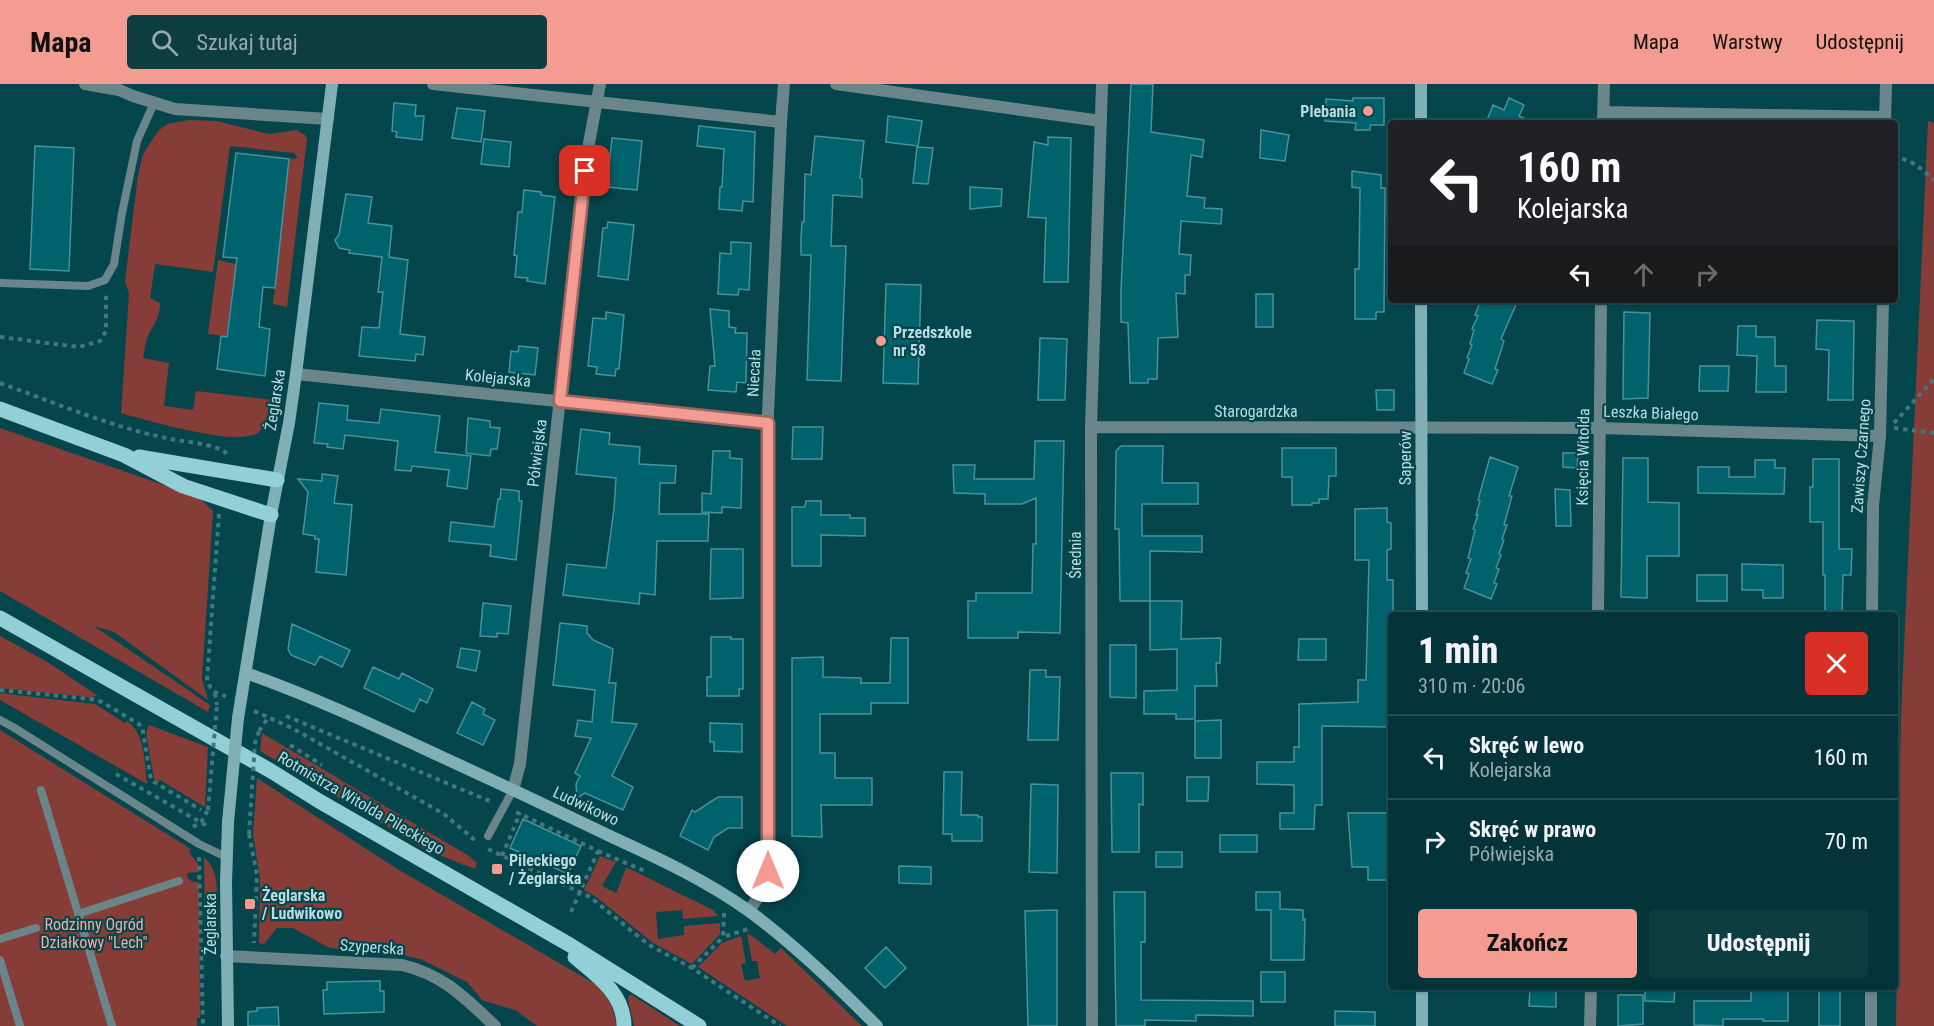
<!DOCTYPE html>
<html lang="pl">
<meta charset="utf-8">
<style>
:root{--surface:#043439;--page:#0d3c41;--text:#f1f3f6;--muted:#97aaae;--line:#254f53;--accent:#f59c92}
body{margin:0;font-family:"Roboto Condensed",sans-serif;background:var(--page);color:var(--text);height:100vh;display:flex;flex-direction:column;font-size:22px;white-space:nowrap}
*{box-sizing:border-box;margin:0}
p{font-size:20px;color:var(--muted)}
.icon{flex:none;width:33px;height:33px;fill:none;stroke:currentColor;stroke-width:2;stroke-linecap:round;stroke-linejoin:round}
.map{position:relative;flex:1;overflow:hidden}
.drawer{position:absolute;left:1388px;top:528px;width:510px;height:378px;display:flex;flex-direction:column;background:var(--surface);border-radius:6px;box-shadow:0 2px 4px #0004,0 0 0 2px var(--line)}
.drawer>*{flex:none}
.hud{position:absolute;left:1388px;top:36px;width:510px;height:183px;border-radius:6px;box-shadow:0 2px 4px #0004,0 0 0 2px var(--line);background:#202124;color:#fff;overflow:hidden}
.pin{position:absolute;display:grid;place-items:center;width:51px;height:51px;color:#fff;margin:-26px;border-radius:12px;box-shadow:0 3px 9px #0006}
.me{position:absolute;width:66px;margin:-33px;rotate:0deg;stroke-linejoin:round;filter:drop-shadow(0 0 4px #0008)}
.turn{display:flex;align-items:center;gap:21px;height:126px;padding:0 30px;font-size:27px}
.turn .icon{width:78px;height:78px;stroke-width:2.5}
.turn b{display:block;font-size:42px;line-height:51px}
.lanes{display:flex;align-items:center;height:57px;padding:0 30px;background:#0003;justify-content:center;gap:30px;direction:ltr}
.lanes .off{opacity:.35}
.round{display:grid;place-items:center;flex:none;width:63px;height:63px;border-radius:6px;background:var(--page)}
.headline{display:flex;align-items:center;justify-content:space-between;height:102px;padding:0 30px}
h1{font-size:36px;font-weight:800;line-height:45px}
.cta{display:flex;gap:12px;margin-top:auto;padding:12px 30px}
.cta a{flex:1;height:69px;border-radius:6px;background:var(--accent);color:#111;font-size:24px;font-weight:800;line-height:69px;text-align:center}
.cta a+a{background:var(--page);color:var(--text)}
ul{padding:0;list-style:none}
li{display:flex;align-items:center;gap:18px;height:84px;padding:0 30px;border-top:2px solid var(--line)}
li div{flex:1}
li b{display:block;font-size:22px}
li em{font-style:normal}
header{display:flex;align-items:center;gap:36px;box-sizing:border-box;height:84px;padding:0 30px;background:var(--accent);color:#111}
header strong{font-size:28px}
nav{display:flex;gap:33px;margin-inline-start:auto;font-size:21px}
.search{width:420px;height:54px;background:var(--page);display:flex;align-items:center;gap:15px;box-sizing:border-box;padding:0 21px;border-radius:6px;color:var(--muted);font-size:22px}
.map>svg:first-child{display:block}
.green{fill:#863d37}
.building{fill:#00626c;stroke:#49929b;stroke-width:1.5}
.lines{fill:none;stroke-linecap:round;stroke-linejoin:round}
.path{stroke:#41777d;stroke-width:4;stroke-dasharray:4.5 4.5;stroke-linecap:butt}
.lane{stroke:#6a868a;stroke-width:8}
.street{stroke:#6a868a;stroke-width:12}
.secondary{stroke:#81afb6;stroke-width:12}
.primary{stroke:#92cfd7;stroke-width:15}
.path-bridge{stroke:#41777d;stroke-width:4;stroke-dasharray:4.5 4.5;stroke-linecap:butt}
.secondary-bridge{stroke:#81afb6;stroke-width:12}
.route-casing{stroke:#9f655f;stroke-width:15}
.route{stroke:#f59c92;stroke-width:10}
.poi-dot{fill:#f59c92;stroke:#05454c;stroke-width:2}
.labels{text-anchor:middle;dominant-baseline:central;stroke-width:4.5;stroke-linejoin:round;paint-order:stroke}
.poi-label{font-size:16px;font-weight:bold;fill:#badce1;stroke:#05454c;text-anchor:start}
.street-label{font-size:16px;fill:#badce1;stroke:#05454c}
.park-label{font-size:16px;fill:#f8a89f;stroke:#05454c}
</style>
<header>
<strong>Mapa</strong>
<div class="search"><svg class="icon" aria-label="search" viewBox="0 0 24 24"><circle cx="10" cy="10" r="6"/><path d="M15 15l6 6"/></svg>Szukaj tutaj</div>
<nav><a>Mapa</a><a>Warstwy</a><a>Udostępnij</a></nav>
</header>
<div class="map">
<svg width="1934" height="942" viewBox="0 0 1934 942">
<rect width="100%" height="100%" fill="#05454c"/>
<path class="green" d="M189,36L217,37L269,50L296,46L305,51L307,55L287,223L273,220L289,75L298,74L294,69L230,62L213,188L155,180L150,214L160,219C160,233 155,238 149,250C145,257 145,266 143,274L169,279L164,322L193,326L196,307L273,316C269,325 266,343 258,349C237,363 145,336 121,329L129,210L125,197L138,91L143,70L158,47L167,40Z
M1928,37L1934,39V942H1896L1901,629Z
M218,176L236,180L226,252L208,250Z
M0,344L198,413L213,427L202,595L208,616L114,548L94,542L210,621L208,628L0,507Z
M0,552L49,579L98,612L89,613L0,604Z
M0,609L95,620L125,639L127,637C146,650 144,679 147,700L0,616Z
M149,641L208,663L205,723L160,696L158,698L154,695L146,649Z
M0,646L191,765L189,768L198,780L199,788L187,789L188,795L193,798H199L200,934H197V942H0Z
M262,649L469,772L477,779L475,785L426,766L260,667Z
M257,694L394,783L595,900C608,912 615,924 616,942H537L517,927L482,916L467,898L420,875L384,867H346L328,863L293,844H277L264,860L259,859L260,795L253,750Z
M600,772L616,778L602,802L616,809L626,784H628L713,826L718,832L683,835L682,826L656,828L658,855L684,851V842L720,839V850L692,880L653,859L595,812L584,806Z
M204,773C223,789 216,821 216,843H212L205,838Z
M747,850L751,851L775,870L781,864L862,942H787L698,883L722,859L741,852L746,879L741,880L745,897L760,894L757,877H752Z
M629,911H632L680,942H634L628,915Z"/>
<path class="building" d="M1131,0H1153L1151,48L1204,56L1202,73L1191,71L1187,112L1205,114L1204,124L1222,125L1221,140L1181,137L1179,170L1191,171L1190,191H1185V210L1176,209L1178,253L1158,254L1157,295H1148V299H1130L1128,239L1121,238V205Z
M1353,14H1384V41H1370V46H1355L1356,39L1325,37L1326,15L1353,17Z
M1509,14L1524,21L1519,32L1535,39H1486L1493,21L1504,26Z
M394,19L416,21L415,32H424L422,56L396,53L397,48L392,47Z
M457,24L485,27L481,58L452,54Z
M888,32L922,37L918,62L886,58Z
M699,42L755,48L753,118L743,117L742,127L719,125L720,103H722L724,65L697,62Z
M1261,46L1289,51L1285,77L1260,74Z
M815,52L864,57L860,94L862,95V113L833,111L831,162H846L841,297L807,296L811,171H801V154L802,138H804L805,90L811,91Z
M1048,53L1071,54L1068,198H1044L1046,134L1028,133L1034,58L1048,61Z
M612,54L642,57L637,106L607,103Z
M484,55L511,58L509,83L481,80Z
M35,62L74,64L69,187L30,185Z
M917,63L933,64L928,100L913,99Z
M236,69L289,75L275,204L263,203L259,243L270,245L265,292L217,285L221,252L227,253L237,174L223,173Z
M1352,87L1381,91V104H1385L1384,228H1376V235H1355V185H1359L1360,104L1352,103Z
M970,103L1002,105L1001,122L970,125Z
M524,106L541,108V111L555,113L545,200L527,197L528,194L515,193L517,172L514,171L518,128H522Z
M346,110L372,113L368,139L392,142L389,173L408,176L400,250L425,253L423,271L416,270L415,277L359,272L362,243L379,244L383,208H378L382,173L349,169L350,166L339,164L335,156L339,151Z
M608,138L634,141L628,196L598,192L603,144H607Z
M731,158L751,159L749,206L739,205L738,211L718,210L720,169L731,170Z
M886,200L921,201L918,300L883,299Z
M1256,210H1273V243H1256Z
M1481,216H1518L1501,255L1504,257L1495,285L1498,286L1492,300L1464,289L1469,275L1467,274L1472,261L1470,260L1474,246L1472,245L1478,232L1475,231Z
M710,225L729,227V243L736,244L735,249H747L746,299L737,298L736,308L708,306L710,282H715Z
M606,228L624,231L619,285H616L615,292L596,290L597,283L588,282L593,234L606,235Z
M1624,228L1650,229L1648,314L1623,315Z
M1817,236L1854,237L1853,316H1828L1829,266L1816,265Z
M1738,242H1756V253H1775V282H1786V308H1756L1757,272L1737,271Z
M1040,254L1067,255L1065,316H1038Z
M519,262L538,264L535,291L509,288L511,267L518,268Z
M1700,282H1729L1728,307H1699Z
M1376,306H1394V326H1377Z
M319,319L348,322L347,336L379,339L381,325L440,332L435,368L471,372L467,405L447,402L449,386L412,382L411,387L395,386L398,357L345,351L343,365L327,363L328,360L314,359Z
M468,334L490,337V343L500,344L497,365H491L490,372L466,369Z
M793,343H823L822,375H792Z
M581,345L610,349L609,360L640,363L639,380L676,382L675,399H660L659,430H709L708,457H657L655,511L640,509L639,520L563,511L567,480L606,484L614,425L616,394L576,390Z
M1035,357H1064L1060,549L1018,548V554H968V517H976V509H1032L1033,460H1036V414L1022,420H985V410L954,409L953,381H975L974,395H1034Z
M1121,362H1163L1162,399H1198V420H1142V452H1202V468L1150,467V517H1120L1119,445H1115L1116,367Z
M1282,364H1336V392H1329L1328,415H1319V419H1312V421H1292V393H1282Z
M713,367H730V374L742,375L741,424L722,423V429L702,428V409L711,410Z
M1563,369H1578L1577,384L1563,383Z
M1490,373L1518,383L1509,412H1512L1504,441H1507L1502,455L1504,456L1499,470L1501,471L1496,484L1499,485L1494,499L1497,500L1491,515L1464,504L1469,490L1466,489L1471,475L1468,474L1475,446L1473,445L1478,431H1476L1480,417L1478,416Z
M1623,374H1648V418L1679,419V472H1647V514L1621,513Z
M1813,375H1839V465H1852L1851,491H1843L1842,531H1825V491H1823V438H1810V403H1813Z
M1755,376H1775V384H1785L1784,410L1698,409V383H1729V393H1755Z
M322,390L338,392L334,419L352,421L346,491L316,488L319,455H315V452L303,450L308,408L298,395L322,397Z
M501,405L519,407V417H522L516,476L490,472L491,461L449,457L451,438L494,443L498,415H500Z
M1555,405L1570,406L1571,442H1556Z
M806,417H821V431H850V434H865V452L821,451V482H792V423H805Z
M1387,424V438L1391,439V465L1387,466V496H1393V531H1390V643L1322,642V721H1315L1314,745H1280V729H1294V701L1257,700V678H1294V663H1299V620L1358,618V596H1366L1369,476H1355V425Z
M711,465H743V514L710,515Z
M1742,480L1783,481V514H1763V506H1742Z
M1697,491H1727V517H1697Z
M1150,517H1182L1181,555L1221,554L1220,579H1216L1217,602H1195V635H1176V630H1144V607L1177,606V565L1150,566Z
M483,519L511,522L508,550L497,549V553L480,552Z
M560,539L587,542V549L593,556L613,565L609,599H616L612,638L637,640L612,692L633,703L623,726L585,709L577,714L576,700L580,692L575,689L591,654L575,652L578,636L592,638L595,606L553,601Z
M292,540L350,566L342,583L320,572L315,581L291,571L288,565Z
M711,553H731V555H743V605H739V612H707V593H711Z
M891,554H908V619H871V630H820V669H835V694H872V721H821L822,753L792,752V574L823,573V593L861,594V599H890Z
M1299,555H1326V576H1298Z
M1110,561H1136V614L1110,613Z
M461,564L480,567L476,587L457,583Z
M373,583L399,595L402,589L433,605L427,619L420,615L414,628L364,604Z
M1030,586H1046V593H1060L1058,656H1028Z
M472,618L485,625L483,630L495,636L483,661L457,649Z
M1221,636V674H1195V637Z
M710,639L742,640V668L714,667V658H710Z
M944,688H962L961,731H978V733H982V757H952V750H943Z
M1111,689H1143V721L1139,720V768H1112Z
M1187,693H1209L1208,717H1187Z
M1031,700L1058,701L1057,789L1029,788Z
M718,713H742V744H728L714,753L708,766L680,752L692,726L695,728Z
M1348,729H1390V796H1368V783H1352Z
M523,735L581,762L568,790L510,764Z
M1220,751H1257V768H1220Z
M1156,768H1182V783H1156Z
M899,782L931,783V800L899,799Z
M1114,808H1145V858H1141V916L1253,917V932L1196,931V937L1145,936V942H1116Z
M1256,808H1280V825L1303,826V836L1305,835L1304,876H1271V826H1256Z
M1057,826V942H1028L1025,827Z
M886,863L906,884L885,904L865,884Z
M1261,888H1285V918H1261Z
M380,897V907H384V928L324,930L323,906H327V898Z
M1530,903H1556V923L1529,922Z
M1645,903H1675L1674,918L1645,917Z
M1819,903H1840V942H1819Z
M1751,905H1788V937H1763V935H1723V942L1694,941V917H1751Z
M1618,911H1643V940L1618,942Z
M278,923L279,942H248V928L257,927V924Z
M1335,927L1375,928V942H1335Z"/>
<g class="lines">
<path class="path" d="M1894,71L1915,80L1934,96
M0,253L79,263L100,257L106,247V209
M0,299C55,319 109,342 166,354C181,358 217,359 227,370
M1894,339L1934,295
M1894,344L1934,349
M219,430L207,596C210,606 216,610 226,612
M0,606L91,615L102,618L142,642L151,696L201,726
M215,609L217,621
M254,627L292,644L444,730L477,758
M286,632L492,718
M259,647L268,634
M290,661L322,681
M116,690L207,742
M516,728L598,767L571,828
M193,743L202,737L208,726
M249,750L257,791L254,859
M488,765L590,813L649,861L692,884L780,942
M598,767L647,788
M502,772L520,729
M199,773L203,942
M724,829L723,853L748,845
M46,841L67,834
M692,884L723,853"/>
<path class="lane" d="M0,199L88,202L105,196L114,180L122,129L137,57L154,19
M0,636L13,643L199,760L226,773
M41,706L112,942
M488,752L513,706
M78,830L179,797
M0,855L36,844
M0,876L20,942"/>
<path class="street" d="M85,0L119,6L133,12L175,25L328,35
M433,0L781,38
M836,0L1101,37
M1604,28L1885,33
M1603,39L1604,0
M1885,39L1886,0
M296,290L768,339
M1091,343L1599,344L1880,352
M1598,531L1601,216
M1872,531L1873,422L1880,352L1883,216
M513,706L520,680L581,121L587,70L600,0
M749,827L757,815L768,787V330L781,38L784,0
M226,872L402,881C444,891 465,914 495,942
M1092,942L1091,343L1102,0
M1590,942L1591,903
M1871,942V903"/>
<path class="secondary" d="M1421,39V0
M1421,216L1422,531
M246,589C323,616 396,652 470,686C518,708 566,731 614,754C660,775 707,797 749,827C795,861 836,901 877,942
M238,634L271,431L289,339L296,290L332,0
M228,738L226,798L228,942
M1422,942V903"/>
<path class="primary" d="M0,325L124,371L183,402L271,431
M139,373L277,396
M0,534L271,687L319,717L570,861L699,942
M575,873C598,892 624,910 624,942"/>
<path class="path-bridge" d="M208,726L217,621
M249,750L255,659L259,647"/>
<path class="secondary-bridge" d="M228,738L238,634"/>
</g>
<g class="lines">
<defs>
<path id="route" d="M585,87L560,317L768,339V787"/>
</defs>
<use href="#route" class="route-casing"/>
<use href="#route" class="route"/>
</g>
<g class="poi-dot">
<circle cx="1368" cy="27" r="6"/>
<circle cx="881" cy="257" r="6"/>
<rect x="491" y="779" width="12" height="12" rx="3"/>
<rect x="244" y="814" width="12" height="12" rx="3"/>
</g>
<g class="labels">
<g class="poi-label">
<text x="1356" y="27" text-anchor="end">Plebania</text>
<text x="893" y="248">Przedszkole<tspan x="893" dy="18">nr 58</tspan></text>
<text x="509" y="776">Pileckiego<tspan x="509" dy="18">/ Żeglarska</tspan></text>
<text x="262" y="811">Żeglarska<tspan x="262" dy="18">/ Ludwikowo</tspan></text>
</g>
<g class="street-label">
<text transform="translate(754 289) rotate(-87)">Niecała</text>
<text transform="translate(498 294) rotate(6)">Kolejarska</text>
<text transform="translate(275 316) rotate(-81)">Żeglarska</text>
<text x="1256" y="327">Starogardzka</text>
<text transform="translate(1651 329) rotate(2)">Leszka Białego</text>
<text transform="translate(537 369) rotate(-83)">Półwiejska</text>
<text transform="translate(1861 372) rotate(-86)">Zawiszy Czarnego</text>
<text transform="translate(1583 373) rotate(-89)">Księcia Witolda</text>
<text transform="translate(1405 374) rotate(-90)">Saperów</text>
<text transform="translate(1075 471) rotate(-90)">Średnia</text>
<text transform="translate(361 719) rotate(30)">Rotmistrza Witolda Pileckiego</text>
<text transform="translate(586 722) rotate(25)">Ludwikowo</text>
<text transform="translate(210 840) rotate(-90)">Żeglarska</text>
<text transform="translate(372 863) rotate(4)">Szyperska</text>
</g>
<g class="park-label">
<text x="94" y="840">Rodzinny Ogród<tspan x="94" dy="18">Działkowy "Lech"</tspan></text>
</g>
</g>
</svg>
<div class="pin" style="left:585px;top:87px;background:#d93025"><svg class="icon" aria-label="arrive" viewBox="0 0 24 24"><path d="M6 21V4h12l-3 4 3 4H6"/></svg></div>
<svg class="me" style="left:768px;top:787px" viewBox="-20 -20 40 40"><circle r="19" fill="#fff"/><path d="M0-13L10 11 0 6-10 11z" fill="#f59c92"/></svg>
<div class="hud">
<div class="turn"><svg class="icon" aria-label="left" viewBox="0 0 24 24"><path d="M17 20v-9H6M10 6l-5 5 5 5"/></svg><div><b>160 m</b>Kolejarska</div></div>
<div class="lanes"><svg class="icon" aria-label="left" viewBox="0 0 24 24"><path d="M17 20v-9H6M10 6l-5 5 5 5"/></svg><svg class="icon off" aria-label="ahead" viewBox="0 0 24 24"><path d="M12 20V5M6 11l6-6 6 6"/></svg><svg class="icon off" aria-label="right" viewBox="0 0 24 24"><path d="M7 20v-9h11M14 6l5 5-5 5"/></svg></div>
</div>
<section class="drawer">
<div class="headline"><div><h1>1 min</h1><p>310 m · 20:06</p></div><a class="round" style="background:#d93025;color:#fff"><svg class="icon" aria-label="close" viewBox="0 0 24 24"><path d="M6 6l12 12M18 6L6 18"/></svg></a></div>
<ul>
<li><svg class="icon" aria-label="left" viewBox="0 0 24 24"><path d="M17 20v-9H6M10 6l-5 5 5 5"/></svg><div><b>Skręć w lewo</b><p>Kolejarska</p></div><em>160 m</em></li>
<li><svg class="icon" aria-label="right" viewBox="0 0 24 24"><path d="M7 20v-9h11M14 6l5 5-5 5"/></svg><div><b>Skręć w prawo</b><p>Półwiejska</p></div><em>70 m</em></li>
</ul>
<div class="cta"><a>Zakończ</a><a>Udostępnij</a></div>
</section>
</div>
